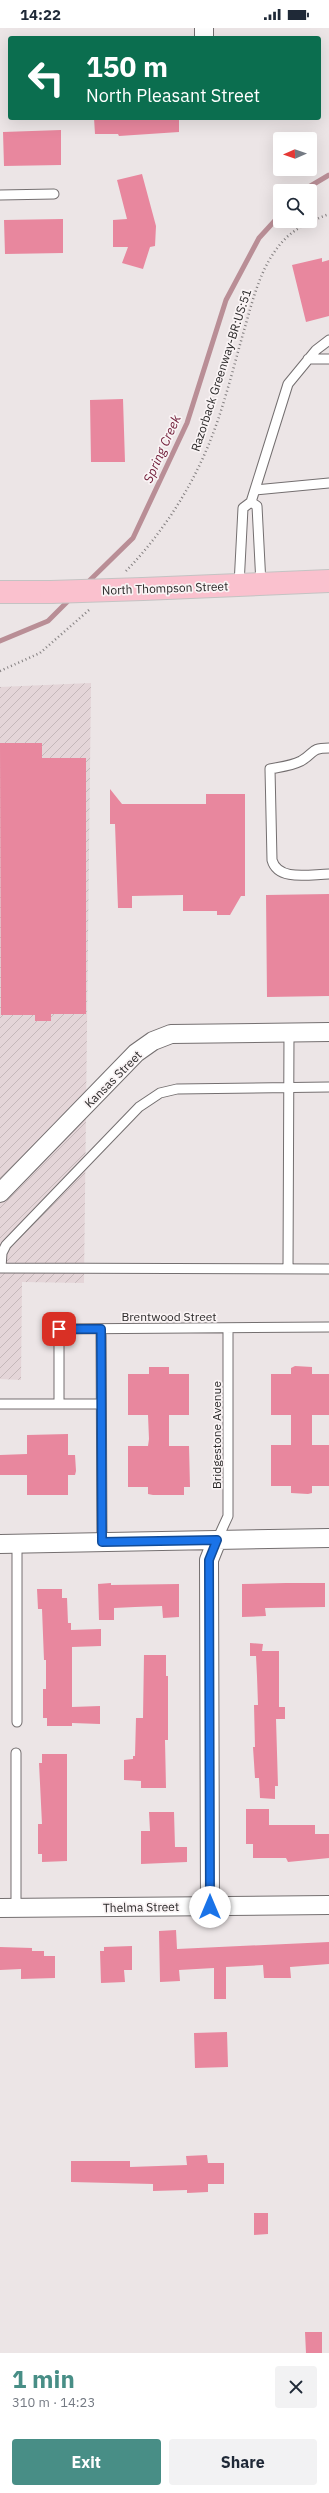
<!DOCTYPE html>
<meta charset="utf-8">
<style>
:root{--surface:#fff;--page:#f2f2f3;--text:#1f2937;--muted:#747a83;--accent:#488e86}
body{margin:0;font-family:"IBM Plex Sans",sans-serif;background:var(--page);color:var(--text);height:100vh;display:flex;flex-direction:column;font-size:15px;white-space:nowrap}
*{box-sizing:border-box;margin:0}
p{font-size:13px;color:var(--muted)}
.icon{flex:none;width:22px;height:22px;fill:none;stroke:currentColor;stroke-width:2;stroke-linecap:round;stroke-linejoin:round}
.map{position:relative;height:2325px;overflow:hidden}
.sheet{display:flex;flex-direction:column;background:var(--surface);flex:1}
.sheet>*{flex:none}
.guide{position:absolute;left:8px;top:8px;width:313px;height:84px;border-radius:4px;box-shadow:0 4px 16px #0002;background:#0b6e4f;color:#fff;overflow:hidden}
.needle{width:26px;rotate:268deg}
.fabs{position:absolute;left:273px;top:104px;display:grid;gap:8px}
.fabs a{display:grid;place-items:center;width:44px;height:44px;border-radius:4px;background:var(--surface);box-shadow:0 4px 16px #0002;font-size:20px}
.pin{position:absolute;display:grid;place-items:center;width:34px;height:34px;color:#fff;margin:-17px;border-radius:8px;box-shadow:0 2px 6px #0006}
.me{position:absolute;width:44px;margin:-22px;rotate:0deg;stroke-linejoin:round;filter:drop-shadow(0 0 3px #0008)}
.turn{display:flex;align-items:center;gap:14px;height:84px;padding:0 12px;font-size:18px}
.turn .icon{width:52px;height:52px;stroke-width:2.5}
.turn b{display:block;font-size:28px;line-height:34px}
.round{display:grid;place-items:center;flex:none;width:42px;height:42px;border-radius:4px;background:var(--page)}
.overview{display:flex;align-items:center;justify-content:space-between;height:68px;padding:0 12px}
h1{font-size:24px;font-weight:700;line-height:30px;color:var(--accent)}
.action{display:flex;gap:8px;margin-top:auto;padding:8px 12px}
.action a{flex:1;height:46px;border-radius:4px;background:var(--accent);color:#fff;font-size:16px;font-weight:700;line-height:46px;text-align:center}
.action a+a{background:var(--page);color:var(--text)}
.status{display:flex;justify-content:space-between;align-items:center;height:28px;padding:0 20px;background:var(--surface);direction:ltr}
.status svg{height:11px;fill:currentColor}
.map>svg:first-child{display:block}
.industrial{fill:url(#industrial-furrows)}
.lines{fill:none;stroke-linecap:round;stroke-linejoin:round}
.stream{stroke:#b98e96;stroke-width:5}
.building{fill:#e8879e}
.service-casing{stroke:#746f70;stroke-width:11}
.minor-casing{stroke:#746f70;stroke-width:20}
.primary-casing{stroke:#c4c3c3;stroke-width:24}
.path{stroke:#827e7f;stroke-width:2.5;stroke-dasharray:1 3;stroke-linecap:butt}
.service{stroke:#fff;stroke-width:9}
.minor{stroke:#fff;stroke-width:18}
.primary{stroke:#fac1ce;stroke-width:22}
.primary-bridge-casing{stroke:#c4c3c3;stroke-width:24;stroke-linecap:butt}
.primary-bridge{stroke:#fac1ce;stroke-width:22}
.route-casing{stroke:#114b97;stroke-width:10}
.route{stroke:#1a73e8;stroke-width:7}
.labels{text-anchor:middle;dominant-baseline:central;stroke-width:3.5;stroke-linejoin:round;paint-order:stroke}
.street-label{font-size:12px;fill:#2b2929;stroke:#f9f3f4}
.water-label{font-size:13px;font-style:italic;fill:#6e1935;stroke:#f9f3f4}
</style>
<div class="status"><b>14:22</b><svg viewBox="0 0 49 12"><path d="M0 12V9h3v3zM5 12V6h3v6zM10 12V3h3v9zM15 12V0h3v12zM26 1h20v11H26zM47 4h2v5h-2z"/></svg></div>
<div class="map">
<svg width="329" height="2325" viewBox="0 0 329 2325">
<defs>
<pattern id="industrial-furrows" width="10" height="10" patternUnits="userSpaceOnUse"><rect width="10" height="10" fill="#e4d5d8"/><path d="M-1 1l2-2M0 10L10 0M9 11l2-2" fill="none" stroke="#c4b7b9"/></pattern>
</defs>
<rect width="100%" height="100%" fill="#ece5e6"/>
<path class="industrial" d="M91,655L84,1255L22,1254L21,1352L0,1351V659Z"/>
<g class="lines">
<path class="stream" d="M302,163L329,147
M86,556L133,510L187,395L226,272L259,210L280,187
M0,613L48,593L70,571"/>
</g>
<path class="building" d="M94,90H179V104L119,108L118,106H95Z
M61,102V137L4,138L3,104Z
M142,146L156,198L155,218L150,219L143,241L122,235L128,219H113V192L127,191L117,152Z
M63,191V225L5,226L4,192Z
M322,230V234L329,232V288L306,294L292,237Z
M123,371L125,434H91L90,372Z
M0,715H42V730H86V986H51V993H35V987H1Z
M110,761L122,776H206V766H245V868H241L230,887H217V883H183V867L132,868V880H118L115,796H110Z
M329,866V968L267,969L266,867Z
M295,1338L312,1339V1346H329V1387H312V1417H329V1458H312V1465L308,1466L291,1465V1458H271V1417H291V1387H271V1346H291V1340Z
M149,1339H169V1346H189V1387H169V1418H189L190,1459H184V1467H153L148,1466V1459H128V1418H148L149,1411L148,1387H128V1346H149Z
M68,1406V1427H75L76,1443L75,1447H68V1467H27V1447H0V1427L27,1426V1407Z
M111,1555V1557L179,1556V1589L163,1590L162,1578L135,1579L114,1580V1592H99L98,1556Z
M286,1555H325V1579L265,1580L266,1588L242,1589V1556Z
M37,1561H62V1570H67L68,1595H71V1602L101,1601V1618L72,1619V1679L100,1678V1696L72,1695V1698H47V1690H43V1661H46V1632H44L42,1581H38Z
M250,1615L263,1616L262,1623H279V1679H285V1691H276L278,1758H275V1771L260,1770L259,1750H255L253,1719H255L254,1677H258L257,1648L256,1628H250Z
M144,1627H166V1648H168V1712H165L166,1760H141V1753L124,1752V1732L133,1731V1728H135L136,1690H143Z
M42,1726H67V1833L42,1834V1826H38V1796H42L39,1735H42Z
M246,1781H269V1797H315V1806H329V1830L288,1834L286,1830H253V1816H246Z
M149,1784H174L175,1819H187V1834L141,1836V1803H150Z
M176,1902L177,1921L329,1914V1936L290,1939L291,1950H264L263,1937L226,1939V1971H214V1940L179,1942L180,1953L160,1954L159,1903Z
M132,1918V1942H124L125,1954L101,1955L100,1923H104V1919Z
M0,1919L32,1920V1923H44V1928H55V1950L21,1951V1941L0,1942Z
M227,2004L228,2039L195,2040L194,2005Z
M207,2127L208,2135H224V2156H208V2164L187,2165V2162L153,2163V2156L71,2154V2133H130V2139L187,2137L186,2128Z
M254,2185H268V2206L254,2207Z
M305,2304H322V2325H306Z"/>
<g class="lines">
<defs>
<path id="service" d="M0,167L54,166
M308,331H329
M255,462L329,455
M251,474L288,356L316,322L329,312
M239,557L243,480L251,474L257,478L261,556
M329,720C310,720 315,725 301,733C291,738 280,739 270,741L272,832C278,854 311,846 329,846
M0,1240L329,1241
M1,1240L2,1225L6,1217L139,1079L160,1065L177,1061L329,1059
M288,1241L289,1005
M101,1301L102,1514
M0,1376H101
M59,1376V1301L329,1299
M217,1512L228,1488V1300
M17,1694V1516
M16,1880V1725"/>
<path id="minor" d="M204,0V10
M0,1165L136,1025L153,1013L171,1006L329,1004
M0,1516L329,1510
M210,1879L209,1532L217,1512
M0,1880L329,1877"/>
<path id="primary" d="M143,561L329,553
M0,564H51"/>
</defs>
<use href="#service" class="service-casing"/>
<use href="#minor" class="minor-casing"/>
<use href="#primary" class="primary-casing"/>
<path class="path" d="M126,543C159,509 187,467 206,423C223,384 233,340 245,299C254,268 262,233 287,209C299,198 314,192 329,186
M0,643L40,625L89,582"/>
<use href="#service" class="service"/>
<use href="#minor" class="minor"/>
<use href="#primary" class="primary"/>
<defs>
<path id="primary-bridge" d="M51,564L143,561"/>
</defs>
<use href="#primary-bridge" class="primary-bridge-casing"/>
<use href="#primary-bridge" class="primary-bridge"/>
</g>
<g class="lines">
<defs>
<path id="route" d="M59,1301H101L102,1514L217,1512L209,1532L210,1879"/>
</defs>
<use href="#route" class="route-casing"/>
<use href="#route" class="route"/>
</g>
<g class="labels">
<g class="street-label">
<text transform="translate(221 342) rotate(-72)">Razorback Greenway-BR:US:51</text>
<text transform="translate(165 560) rotate(-2)">North Thompson Street</text>
<text transform="translate(113 1051) rotate(-45)">Kansas Street</text>
<text x="169" y="1288">Brentwood Street</text>
<text transform="translate(216 1407) rotate(-90)">Bridgestone Avenue</text>
<text transform="translate(141 1879) rotate(-1)">Thelma Street</text>
</g>
<g class="water-label">
<text transform="translate(162 421) rotate(-66)">Spring Creek</text>
</g>
</g>
</svg>
<div class="fabs">
<a><svg class="needle" viewBox="-14 -14 28 28"><path d="M0-13l5 13h-10z" fill="#e53935"/><path d="M0 13l5-13h-10z" fill="#747a83"/></svg></a>
<a><svg class="icon" aria-label="search" viewBox="0 0 24 24"><circle cx="10" cy="10" r="6"/><path d="M15 15l6 6"/></svg></a>
</div>
<div class="pin" style="left:59px;top:1301px;background:#d93025"><svg class="icon" aria-label="arrive" viewBox="0 0 24 24"><path d="M6 21V4h12l-3 4 3 4H6"/></svg></div>
<svg class="me" style="left:210px;top:1879px" viewBox="-20 -20 40 40"><circle r="19" fill="#fff"/><path d="M0-13L10 11 0 6-10 11z" fill="#1a73e8"/></svg>
<div class="guide">
<div class="turn"><svg class="icon" aria-label="left" viewBox="0 0 24 24"><path d="M17 20v-9H6M10 6l-5 5 5 5"/></svg><div><b>150 m</b>North Pleasant Street</div></div>
</div>
</div>
<section class="sheet">
<div class="overview"><div><h1>1 min</h1><p>310 m · 14:23</p></div><a class="round"><svg class="icon" aria-label="close" viewBox="0 0 24 24"><path d="M6 6l12 12M18 6L6 18"/></svg></a></div>
<div class="action"><a>Exit</a><a>Share</a></div>
</section>
